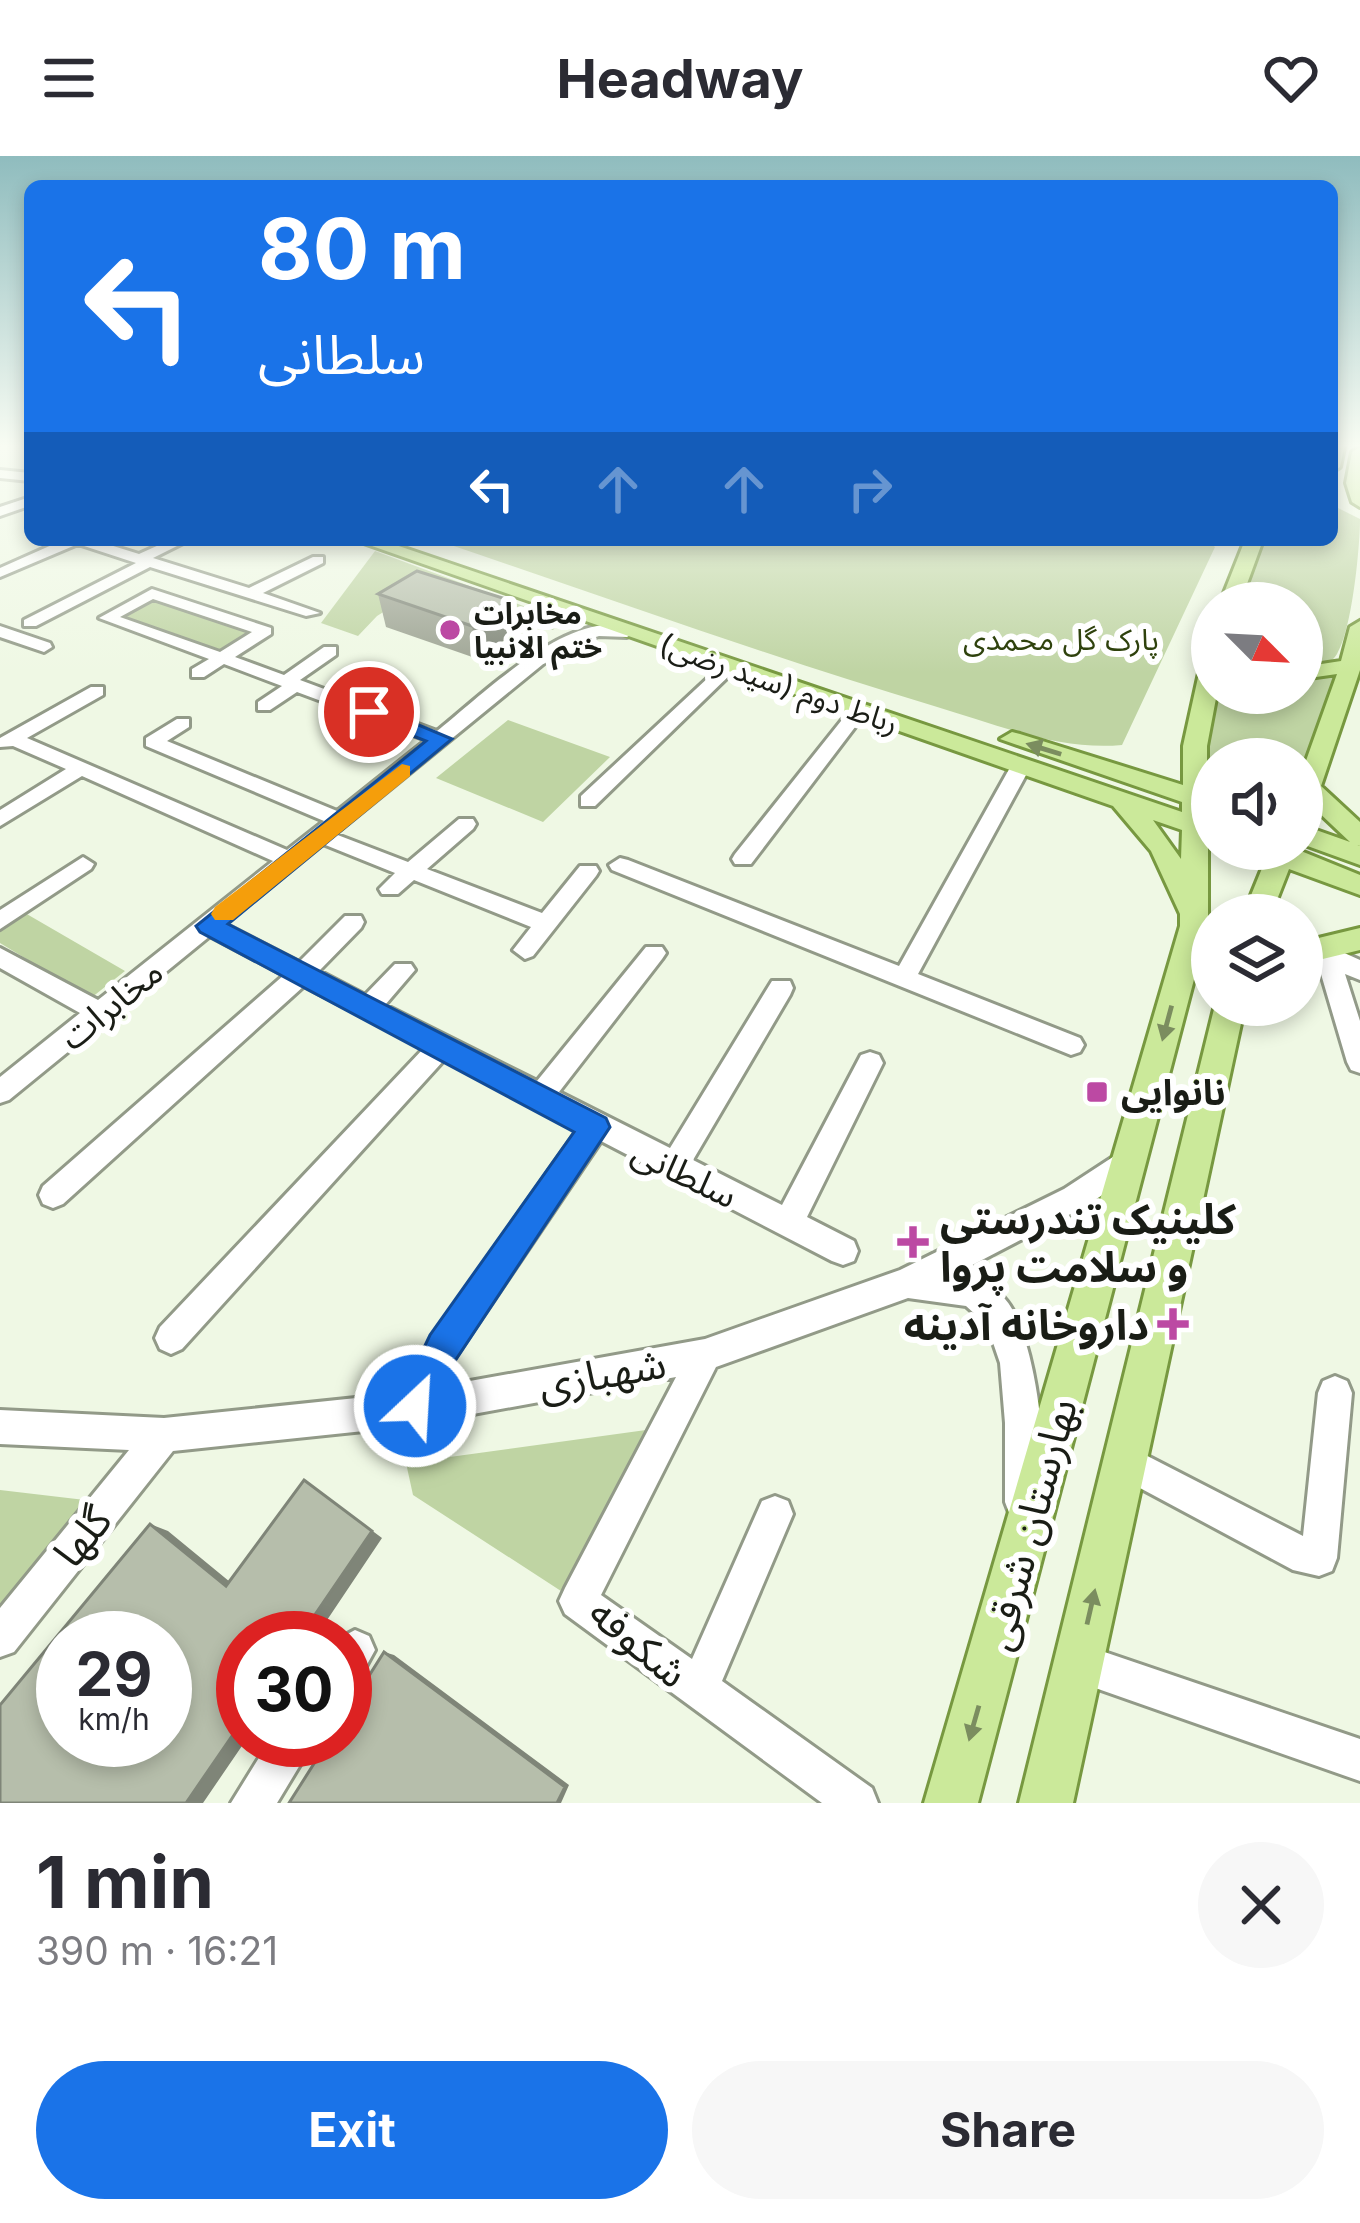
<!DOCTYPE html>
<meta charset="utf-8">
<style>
:root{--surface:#fff;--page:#f7f7f7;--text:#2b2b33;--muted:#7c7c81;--accent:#1a73e8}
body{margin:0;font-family:Inter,"Noto Sans Arabic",sans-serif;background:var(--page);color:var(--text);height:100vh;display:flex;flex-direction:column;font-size:45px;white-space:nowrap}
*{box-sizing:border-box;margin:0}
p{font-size:39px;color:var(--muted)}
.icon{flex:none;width:66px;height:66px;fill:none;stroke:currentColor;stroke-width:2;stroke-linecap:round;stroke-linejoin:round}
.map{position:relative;height:1647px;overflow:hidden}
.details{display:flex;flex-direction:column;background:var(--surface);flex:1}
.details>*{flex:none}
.top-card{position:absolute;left:24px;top:24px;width:1314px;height:366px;border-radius:18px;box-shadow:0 6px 18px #0003;background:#1a73e8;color:#fff;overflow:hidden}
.needle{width:78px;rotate:114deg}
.controls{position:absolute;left:1191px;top:426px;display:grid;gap:24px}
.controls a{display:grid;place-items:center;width:132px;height:132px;border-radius:50%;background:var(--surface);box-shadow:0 6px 18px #0003;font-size:60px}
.speed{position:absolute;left:36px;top:1455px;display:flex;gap:24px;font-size:60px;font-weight:700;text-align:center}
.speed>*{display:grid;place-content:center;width:156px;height:156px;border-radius:50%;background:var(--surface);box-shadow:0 6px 18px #0003;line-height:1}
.speed small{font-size:30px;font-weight:400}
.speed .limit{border:18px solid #d22;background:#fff;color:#111}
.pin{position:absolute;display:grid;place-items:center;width:102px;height:102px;color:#fff;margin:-51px;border:6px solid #fff;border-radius:50%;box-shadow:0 3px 12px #0007}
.me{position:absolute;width:132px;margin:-66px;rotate:25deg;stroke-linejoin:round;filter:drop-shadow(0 0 9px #0008)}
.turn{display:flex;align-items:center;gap:42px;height:252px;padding:0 36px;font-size:54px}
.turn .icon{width:156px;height:156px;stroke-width:2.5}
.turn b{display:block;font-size:84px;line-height:102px}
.lanes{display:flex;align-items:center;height:114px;padding:0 36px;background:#0003;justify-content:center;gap:60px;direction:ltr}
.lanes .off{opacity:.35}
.round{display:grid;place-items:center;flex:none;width:126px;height:126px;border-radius:63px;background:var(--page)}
.summary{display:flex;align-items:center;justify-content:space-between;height:204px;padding:0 36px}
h1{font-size:72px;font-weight:700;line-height:90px}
.primary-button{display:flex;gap:24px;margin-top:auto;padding:24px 36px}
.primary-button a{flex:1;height:138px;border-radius:72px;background:var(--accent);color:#fff;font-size:48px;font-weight:700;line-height:138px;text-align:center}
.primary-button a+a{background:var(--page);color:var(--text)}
header{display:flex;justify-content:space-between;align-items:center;height:156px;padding:0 36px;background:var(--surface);font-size:54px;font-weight:700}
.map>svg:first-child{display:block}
.green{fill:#bfd4a3}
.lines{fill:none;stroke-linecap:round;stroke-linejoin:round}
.minor-casing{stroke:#929a88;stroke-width:6}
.major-casing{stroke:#779840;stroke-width:6}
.minor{fill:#fff;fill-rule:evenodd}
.major{fill:#cbe99a;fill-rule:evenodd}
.wall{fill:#9da393}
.shaded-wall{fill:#7f8578}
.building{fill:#b6beab;stroke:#7f8578;stroke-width:3;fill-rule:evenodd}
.oneway{fill:#7b8d5f}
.route{fill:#1a73e8;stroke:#114b97;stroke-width:3}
.slow{fill:#f59e0b}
.poi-dot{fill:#bc49a3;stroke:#fff;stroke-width:4.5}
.labels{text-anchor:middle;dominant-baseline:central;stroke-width:12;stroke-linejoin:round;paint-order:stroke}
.far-poi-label{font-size:30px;font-weight:bold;fill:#1a1d16;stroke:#fff;text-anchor:start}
.far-park-label{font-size:30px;fill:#2f420d;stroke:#fff}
.far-street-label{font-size:30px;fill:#1a1d16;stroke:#fff}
.street-label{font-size:36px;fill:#1a1d16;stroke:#fff}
.poi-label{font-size:36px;font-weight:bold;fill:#1a1d16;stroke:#fff;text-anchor:start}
.near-poi-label{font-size:42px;font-weight:bold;fill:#1a1d16;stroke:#fff;text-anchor:start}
.near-street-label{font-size:42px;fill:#1a1d16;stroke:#fff}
</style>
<header><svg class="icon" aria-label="menu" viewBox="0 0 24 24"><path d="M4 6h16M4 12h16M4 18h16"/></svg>Headway<svg class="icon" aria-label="heart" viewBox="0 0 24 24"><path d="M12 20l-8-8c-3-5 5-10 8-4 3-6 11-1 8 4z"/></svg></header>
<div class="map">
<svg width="1360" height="1647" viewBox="0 0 1360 1647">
<rect width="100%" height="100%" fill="#eff8e4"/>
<path class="green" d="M1332,349L1360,363C1360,392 1352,474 1337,498C1330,510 1315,511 1302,511V447H1243L1265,384H1332Z
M436,384H1207L1215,391L1122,589C1058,595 995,568 934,550C767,500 602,440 436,384Z
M375,395L553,461L559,467L553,474L538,469L533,473L484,452L409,440L377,460L358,480L321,467Z
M152,441L256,476L221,497L116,460Z
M1339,520L1302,626V603H1212V626L1205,608L1217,537H1302V521Z
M508,564L610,601L543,666L436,622Z
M25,757L125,815L91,842L0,787V774Z
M646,1274L561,1435L413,1339L406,1307Z
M0,1334L85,1344L0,1449Z"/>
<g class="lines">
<defs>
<path id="minor" d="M0,314L30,317V325L0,322Z
M24,343L30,346L29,350L0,360V351Z
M63,384H94L139,398L170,384H189L153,402L249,432L313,401H323V407L263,437L320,457L306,460L150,411L36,470H24V464L136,407L78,388L0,421V412Z
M152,433L271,472V478L235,501L284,519L324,491H336V499L300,524L437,575C479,542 579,442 635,476L627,481L599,480L564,491L335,678L408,706L459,663H473L476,668L473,673L427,713L542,757L580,710H596L599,715L596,720L533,800L525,803L513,794L531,771L414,724L398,738H382L379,733L395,717L323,688L225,768L299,806L345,760H361L364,766L361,772L319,815L365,839L395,808H411L415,814L385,849L537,925L646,791H662L666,797L662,803L559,936L670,992L772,825H790L793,832L790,839L693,1004L782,1049L861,899L870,896L879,899L883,907L807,1061L854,1085L858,1095L854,1105L843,1109L832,1105L601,985L454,1203L442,1230L705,1183L900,1114L1064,1033L1119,997L1129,993L1139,997L1143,1006L1139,1015L1084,1051L957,1117C976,1122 992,1128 1005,1143C1036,1177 1053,1317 1036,1359L1023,1364L1010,1359L1005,1346V1267L1000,1207L987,1169L966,1150L908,1142L716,1211L601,1439L692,1503L762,1345L775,1340L788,1345L793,1358L722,1525L872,1632L878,1647H822L565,1458L559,1445L565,1432L676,1221L402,1271L173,1295L14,1496L0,1501V1452L129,1294L0,1288V1254L164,1262L404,1237L432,1181L578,973L445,903L182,1193L171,1198L160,1193L155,1182L160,1171L424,892L304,830L63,1048L53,1052L43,1048L39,1039L43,1030L284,819L210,780L9,944L0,947V921L80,857L0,812V792L98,844L273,705L82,620L0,670V654L66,613L13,590L0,591V582L91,531H103V539L27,582L287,694L324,665L146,590V582L177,563H189V571L167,585L337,655L426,584L297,536L270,554H258V546L282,530L224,508L204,521H192V513L209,503L99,462ZM153,443L252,476L220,496L120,461Z
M0,470L50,487L52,491L44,496L0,481Z
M724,507L738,511L595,650H581V640Z
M859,549L868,554L751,708H735L732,703L735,698L853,550Z
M1022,602L1032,608L918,818L1080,882L1084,889L1080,896L1071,899L612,714L609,709L620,702L628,704L899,810L1012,608Z
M83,701L94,708L91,713L0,773V754Z
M1313,783L1360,804V824L1345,818L1360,865V917L1351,914L1347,906L1321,818L1302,793L1305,786Z
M1335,1220L1347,1225L1352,1237L1337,1402L1332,1415L1319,1420L1293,1414L1112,1317L1107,1305L1112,1293L1124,1288L1303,1380L1318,1237L1323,1225Z
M355,1474L369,1480L375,1494L359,1523L345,1529V1482H340Z
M1078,1487L1360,1583V1625L1064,1521L1058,1507L1064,1493Z
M270,1584H315L277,1647H231Z"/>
<path id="major" d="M1332,287H1345L1340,311L1332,316Z
M1360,291V351L1352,346L1346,327L1352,296Z
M355,384H381L1182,656V646L1000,583L1012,576L1020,578L1183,629V590L1201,508L1212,502V537H1217L1207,590V637L1212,639V655L1207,654V665L1212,667V683H1208V770L978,1647H924L1180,770V758L1151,695L1113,650ZM1153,664L1182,674L1181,703Z
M1245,384H1263L1240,447H1220Z
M1360,465V514L1321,630L1360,666V690L1355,688L1360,690V709L1302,688V669L1350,686L1313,651L1302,656V616L1337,518L1302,523V511L1341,505L1350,471Z
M1247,693H1296L1360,719V739L1289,713L1271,759H1243L1265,705Z
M1360,772V794L1302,808V786Z
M1215,849H1245L1073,1647H1019Z"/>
</defs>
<use href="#minor" class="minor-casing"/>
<use href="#major" class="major-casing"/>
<use href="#minor" class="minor"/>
<use href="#major" class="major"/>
</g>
<path class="wall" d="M378,438L514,477L478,503L386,471Z"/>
<path class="shaded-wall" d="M509,444L514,477L478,503L472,470Z
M316,1333L382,1382L315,1482H299Z
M150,1368L168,1375L241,1435L226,1430Z
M384,1496L394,1499L569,1629L561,1647H557Z
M243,1564V1584H246L203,1647H186Z"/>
<path class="building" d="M417,415L509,444L472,470L378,438Z
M304,1324L372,1375L299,1482H243V1564L186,1647H0V1549L150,1368L226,1430ZM63,1482H165V1584H63Z
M384,1496L565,1631L557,1647H289L329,1584H345V1558Z"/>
<defs><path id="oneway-solid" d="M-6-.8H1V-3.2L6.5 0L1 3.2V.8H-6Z" transform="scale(3)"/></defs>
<g class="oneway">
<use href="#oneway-solid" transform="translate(1044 593) rotate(-163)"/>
<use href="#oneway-solid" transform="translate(1167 867) rotate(105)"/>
<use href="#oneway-solid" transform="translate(1091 1451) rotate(-77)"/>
<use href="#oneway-solid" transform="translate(974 1567) rotate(106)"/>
</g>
<linearGradient id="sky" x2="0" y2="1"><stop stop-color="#8fbcbe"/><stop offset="0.56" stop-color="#f8fcf3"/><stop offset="1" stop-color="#f8fcf3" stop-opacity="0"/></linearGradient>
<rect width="1360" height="517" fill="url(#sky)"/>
<path class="route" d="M362,551H376L452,583L228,768L606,962L610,971L455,1205L428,1264L415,1269L401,1264L396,1250L430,1179L574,976L200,776L196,770L426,585L362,560Z"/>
<path class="slow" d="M402,608L410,610V620L233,764H215L211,758L215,751Z"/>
<g class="poi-dot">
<circle cx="450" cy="474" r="12"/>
<rect x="1085" y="924" width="24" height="24" rx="6"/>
<path d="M907 1068h12v12h12v12h-12v12h-12v-12h-12v-12h12z"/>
<path d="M1167 1150h12v12h12v12h-12v12h-12v-12h-12v-12h12z"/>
</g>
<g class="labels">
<g class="far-poi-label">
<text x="474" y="457">مخابرات<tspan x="474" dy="34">ختم الانبیا</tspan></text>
</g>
<g class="far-park-label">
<text x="1061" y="483">پارک گل محمدی</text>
</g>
<g class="far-street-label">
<text transform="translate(779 527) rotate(19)">رباط دوم (سید رضی)</text>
</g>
<g class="street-label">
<text transform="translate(111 848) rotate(-39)">مخابرات</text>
<text transform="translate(685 1017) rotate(26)">سلطانی</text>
</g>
<g class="poi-label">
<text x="1121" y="936">نانوایی</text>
</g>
<g class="near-poi-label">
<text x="940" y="1062">کلینیک تندرستی<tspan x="940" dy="48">و سلامت پروا</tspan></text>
<text x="1149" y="1168" text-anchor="end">داروخانه آدینه</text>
</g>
<g class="near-street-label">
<text transform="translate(602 1217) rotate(-10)">شهبازی</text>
<text transform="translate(1029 1368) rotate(-75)">بهارستان شرقی</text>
<text transform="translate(82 1380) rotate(-51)">گلها</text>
<text transform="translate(639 1486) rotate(40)">شکوفه</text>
</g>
</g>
</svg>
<div class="controls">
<a><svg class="needle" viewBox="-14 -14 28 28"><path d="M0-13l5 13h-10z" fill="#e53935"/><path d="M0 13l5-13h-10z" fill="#7c7c81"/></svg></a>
<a><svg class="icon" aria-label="sound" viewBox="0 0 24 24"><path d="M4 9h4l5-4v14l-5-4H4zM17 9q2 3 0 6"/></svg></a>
<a><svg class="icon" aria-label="layers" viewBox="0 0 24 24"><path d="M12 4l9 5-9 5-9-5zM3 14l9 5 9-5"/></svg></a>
</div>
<div class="speed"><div>29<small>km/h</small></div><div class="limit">30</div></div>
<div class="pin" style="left:369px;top:556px;background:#d93025"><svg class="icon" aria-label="arrive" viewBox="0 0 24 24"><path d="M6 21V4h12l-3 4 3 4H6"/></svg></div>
<svg class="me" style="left:415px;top:1250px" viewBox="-20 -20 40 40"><circle r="17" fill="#1a73e8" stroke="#fff" stroke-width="3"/><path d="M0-11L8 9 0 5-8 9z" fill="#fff"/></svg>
<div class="top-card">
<div class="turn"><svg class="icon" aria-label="left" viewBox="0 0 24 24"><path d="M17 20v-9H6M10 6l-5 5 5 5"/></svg><div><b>80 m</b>سلطانی</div></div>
<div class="lanes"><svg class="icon" aria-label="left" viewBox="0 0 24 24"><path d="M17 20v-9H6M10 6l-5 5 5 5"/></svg><svg class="icon off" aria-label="ahead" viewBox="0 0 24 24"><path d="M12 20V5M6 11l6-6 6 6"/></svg><svg class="icon off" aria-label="ahead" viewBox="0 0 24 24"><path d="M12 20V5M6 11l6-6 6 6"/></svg><svg class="icon off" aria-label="right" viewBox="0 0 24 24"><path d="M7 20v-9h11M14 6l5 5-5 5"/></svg></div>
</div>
</div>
<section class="details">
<div class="summary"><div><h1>1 min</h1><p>390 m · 16:21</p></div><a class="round"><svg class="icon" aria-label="close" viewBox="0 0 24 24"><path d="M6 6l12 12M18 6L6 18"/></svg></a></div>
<div class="primary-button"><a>Exit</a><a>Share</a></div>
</section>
